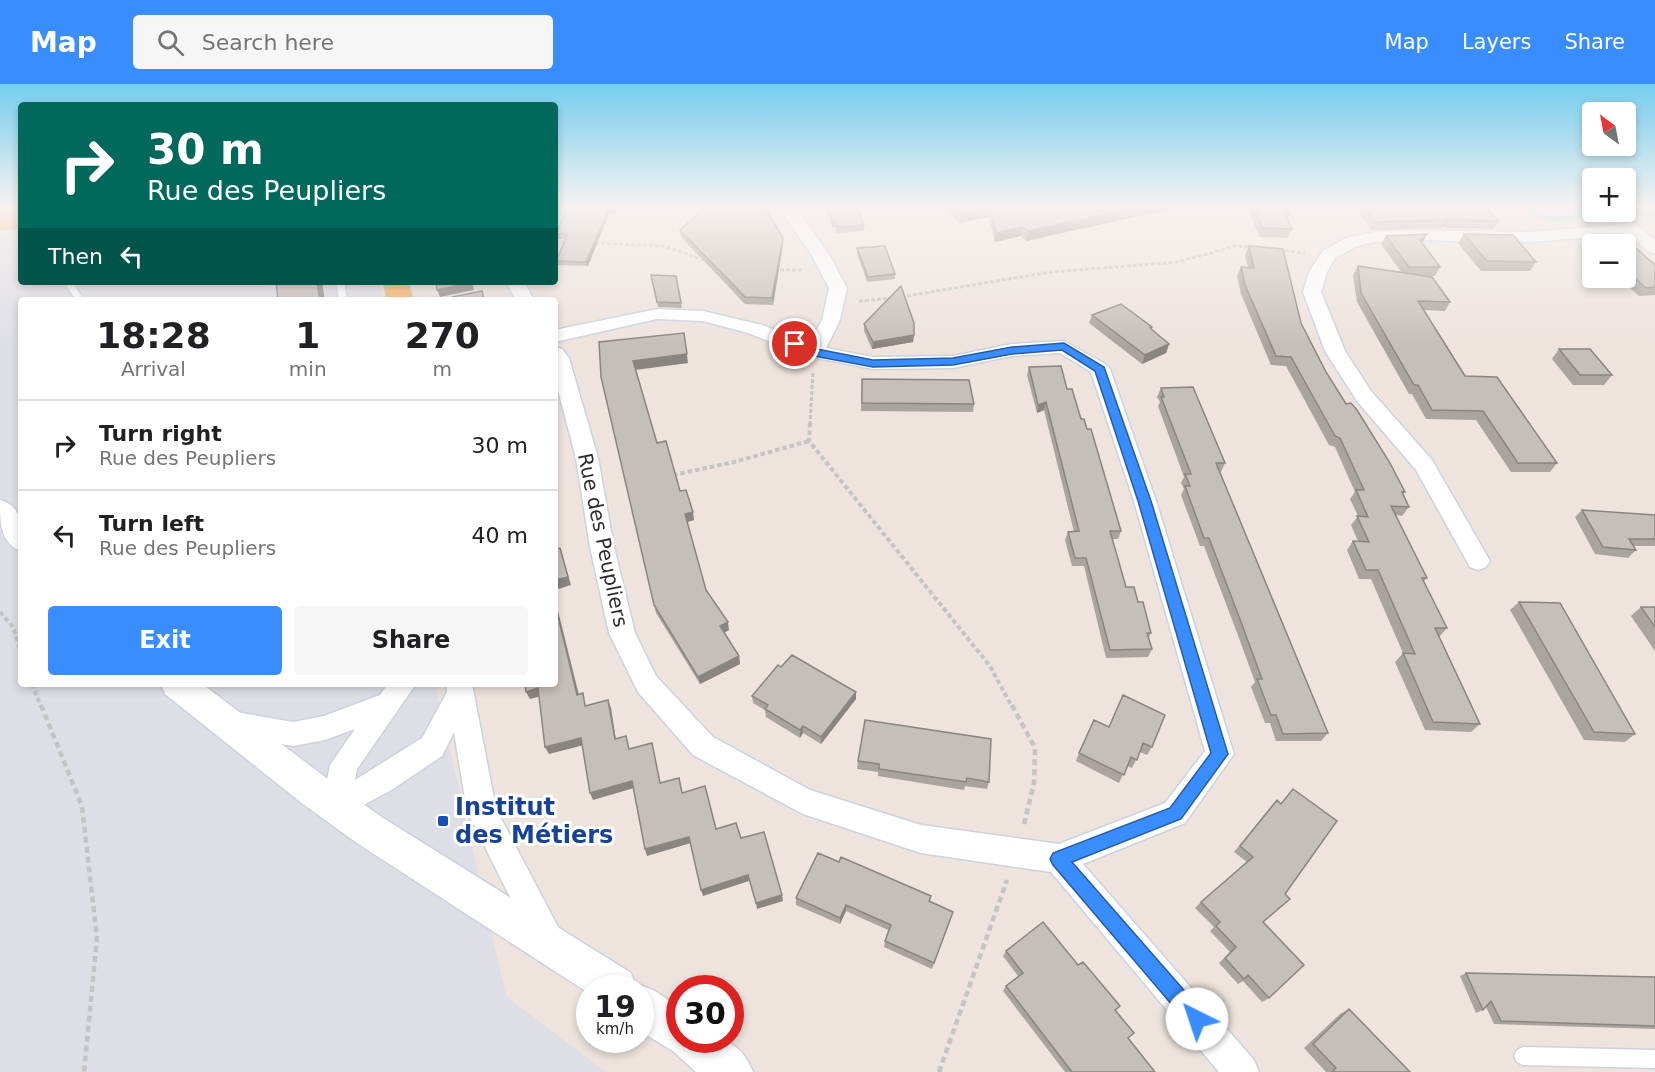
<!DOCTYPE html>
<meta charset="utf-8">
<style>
:root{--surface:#fff;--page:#f6f6f6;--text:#202124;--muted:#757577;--line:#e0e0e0;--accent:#398dff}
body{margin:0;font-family:"DejaVu Sans",sans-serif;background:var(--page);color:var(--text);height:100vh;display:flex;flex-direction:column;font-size:22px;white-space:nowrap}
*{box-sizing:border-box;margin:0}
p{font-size:20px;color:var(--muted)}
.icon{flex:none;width:33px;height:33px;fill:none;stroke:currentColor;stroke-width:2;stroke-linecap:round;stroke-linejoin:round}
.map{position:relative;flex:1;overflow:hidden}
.panel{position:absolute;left:18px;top:213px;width:540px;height:390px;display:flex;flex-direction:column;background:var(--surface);border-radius:6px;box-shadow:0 3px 9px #0003}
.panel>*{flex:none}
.guide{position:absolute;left:18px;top:18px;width:540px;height:183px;border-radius:6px;box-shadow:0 3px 9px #0003;background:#00695c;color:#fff;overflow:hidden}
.needle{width:39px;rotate:328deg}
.controls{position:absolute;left:1582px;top:18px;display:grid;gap:12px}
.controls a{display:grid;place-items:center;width:54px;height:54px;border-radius:6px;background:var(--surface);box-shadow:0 3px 9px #0003;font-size:30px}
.speed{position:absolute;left:576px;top:891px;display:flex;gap:12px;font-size:30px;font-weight:700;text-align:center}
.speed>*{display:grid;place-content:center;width:78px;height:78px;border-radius:50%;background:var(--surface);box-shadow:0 3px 9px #0003;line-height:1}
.speed small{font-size:15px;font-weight:400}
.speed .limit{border:9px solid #d22;background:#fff;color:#111}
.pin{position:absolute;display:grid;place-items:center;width:51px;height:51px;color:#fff;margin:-26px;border:3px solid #fff;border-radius:50%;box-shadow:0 2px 6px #0007}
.me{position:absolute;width:66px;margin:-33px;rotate:319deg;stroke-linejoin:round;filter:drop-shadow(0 0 4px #0008)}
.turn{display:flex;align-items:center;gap:21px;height:126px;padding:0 30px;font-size:27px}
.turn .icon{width:78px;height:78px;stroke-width:2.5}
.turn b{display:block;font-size:42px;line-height:51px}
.then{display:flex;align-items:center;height:57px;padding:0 30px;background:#0003;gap:12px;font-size:22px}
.eta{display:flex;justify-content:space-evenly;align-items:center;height:102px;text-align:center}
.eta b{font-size:36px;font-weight:800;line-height:42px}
.primary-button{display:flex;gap:12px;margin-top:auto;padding:12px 30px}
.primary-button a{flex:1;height:69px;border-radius:6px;background:var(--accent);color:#fff;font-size:24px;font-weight:800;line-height:69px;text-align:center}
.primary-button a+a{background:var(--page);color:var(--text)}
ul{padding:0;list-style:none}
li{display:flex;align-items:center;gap:18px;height:90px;padding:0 30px;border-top:2px solid var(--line)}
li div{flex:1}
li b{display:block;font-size:22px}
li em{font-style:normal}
header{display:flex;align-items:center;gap:36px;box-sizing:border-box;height:84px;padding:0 30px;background:var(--accent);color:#fff}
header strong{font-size:28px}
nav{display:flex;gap:33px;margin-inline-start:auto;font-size:21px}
.search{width:420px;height:54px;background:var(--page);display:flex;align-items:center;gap:15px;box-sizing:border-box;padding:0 21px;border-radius:6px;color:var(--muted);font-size:22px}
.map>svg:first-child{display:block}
.industrial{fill:#dedee6}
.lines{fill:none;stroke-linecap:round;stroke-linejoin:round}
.stream{fill:#6af3f6;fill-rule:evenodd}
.service-casing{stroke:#cbd3de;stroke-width:3}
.minor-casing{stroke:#cbd3de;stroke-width:3}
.tertiary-casing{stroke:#cbd3de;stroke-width:3}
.primary-casing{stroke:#c4c4c4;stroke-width:3}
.path-far2{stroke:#c4c4c4;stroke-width:3;stroke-dasharray:4 2;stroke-linecap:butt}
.path-far1{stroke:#c4c4c4;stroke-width:4;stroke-dasharray:4.5 3;stroke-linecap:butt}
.path{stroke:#c4c4c4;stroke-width:4.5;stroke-dasharray:6 4;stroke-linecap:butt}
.service{fill:#fff;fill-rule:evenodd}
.minor{fill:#fff;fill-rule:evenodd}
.tertiary{fill:#fff;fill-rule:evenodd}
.primary{fill:#faad57;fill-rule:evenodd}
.wall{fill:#aaa39e}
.shaded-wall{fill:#8b8581}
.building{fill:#c6beb8;stroke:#8b8581;stroke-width:1.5}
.route{fill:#398dff;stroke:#255ca6;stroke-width:1.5}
.transit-dot{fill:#1a4fb4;stroke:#fff;stroke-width:2}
.labels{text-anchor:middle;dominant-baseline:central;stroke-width:6;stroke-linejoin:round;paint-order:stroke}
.street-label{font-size:20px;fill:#2c2c2c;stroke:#fff}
.near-transit-label{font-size:24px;font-weight:bold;fill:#164399;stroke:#fff;text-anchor:start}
</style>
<header>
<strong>Map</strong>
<div class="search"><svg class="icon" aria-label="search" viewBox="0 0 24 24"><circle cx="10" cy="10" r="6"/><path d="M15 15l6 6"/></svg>Search here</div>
<nav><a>Map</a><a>Layers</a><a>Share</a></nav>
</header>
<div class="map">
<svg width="1655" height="988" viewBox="0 0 1655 988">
<rect width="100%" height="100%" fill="#eee3dd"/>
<path class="industrial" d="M21,146V198H379L383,216H21V600H435L506,912L606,988H0V150Z"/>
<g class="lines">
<path class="stream" d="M1522,123H1528L1538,130L1551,133L1608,130L1611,132L1608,134L1551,137L1534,132Z
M1655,128V132L1625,133L1622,131L1625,129Z"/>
<defs>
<path id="service" d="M64,198H72L84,216H76Z
M336,198H344L347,216H339Z
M1523,963L1655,966V984L1523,981L1517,978L1514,972L1517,966Z"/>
<path id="minor" d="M779,123H795L830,172L847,204L840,236L826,264L873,273L953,272L1012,260L1064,257L1107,281L1110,285L1156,417L1234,670L1185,739L1083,780L1254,976L1259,988H1219L1051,788L921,769L803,730L693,671L638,608L609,549L590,463L576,374L555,295V263L562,265L569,274L598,374L614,463L635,549L656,592L713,653L810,706L921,741L1059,760L1165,719L1205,667L1134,417L1091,288L1060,269L1012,272L953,284L873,285L807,272L748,249L703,237L657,235L555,258V246L657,225L703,227L762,241L809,259L822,236L829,204L812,172Z
M1604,128H1621L1655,156V169L1649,168L1629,150L1530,158L1414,156L1375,158L1357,162L1335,174L1327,188L1321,208L1345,267L1371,307L1432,376L1490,477L1486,483L1478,486L1470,483L1416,386L1357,317L1325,267L1303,208L1309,188L1323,167L1346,154L1375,148L1414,146L1530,148L1618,141Z
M506,198H524L534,216H516Z
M388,600H416L357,685L355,696L422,654L447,608L446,600H472L496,725L559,845L564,856L559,867L548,872L537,867L467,727L454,648L442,672L393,705L336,736L326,732L322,722L330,681L355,645L325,656L293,662L230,651L220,647L216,639L220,631L230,627L293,638L324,632L380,611Z"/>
<path id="tertiary" d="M0,416C25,423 21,445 21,467C0,459 0,438 0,416Z
M161,600H202L329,696L383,734L631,889L636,903L640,901L655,907L680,924V956C715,956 737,949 753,988H696L673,967L640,947V904H590V910L357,759L303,720L165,610Z"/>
<path id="primary" d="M21,129V143L0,146V132Z
M384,198H408L412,216H388Z"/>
</defs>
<use href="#service" class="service-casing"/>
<use href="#minor" class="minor-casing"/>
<use href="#tertiary" class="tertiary-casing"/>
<use href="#primary" class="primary-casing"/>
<path class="path-far2" d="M555,158H569
M595,159L664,162L707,177
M1279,166L1305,169
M774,186H803
M901,213L1051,188L1178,178L1235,162L1251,163
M859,217L893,214
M810,341L813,287"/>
<path class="path-far1" d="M810,339L809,357L990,582L1012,623
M673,391L734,378L809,357
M0,528L13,543L21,568
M32,600L41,623"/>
<path class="path" d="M41,621L82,722L97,854L84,988
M1012,621L1035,664L1034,699L1024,740
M939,988L1007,796"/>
<use href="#service" class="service"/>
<use href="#minor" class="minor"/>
<use href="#tertiary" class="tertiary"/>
<use href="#primary" class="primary"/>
</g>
<path class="wall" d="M568,123H619L615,130H609L588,182L557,181L556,177L566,155H557L556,150Z
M826,123H857L864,141V147L837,149L835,143H832Z
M944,123H1179L1026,157L1021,152L995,158L989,133L959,139Z
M1247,123H1286L1289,131L1288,135L1292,145L1288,154L1260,153Z
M1355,123H1486L1499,137L1494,145L1447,144L1445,142L1441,144L1372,146Z
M680,146L783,154V161L773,221L745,220L681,153Z
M1464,150L1536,178L1530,187H1481L1458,159Z
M1386,152L1422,159L1440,183L1435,192H1425L1450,218L1445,227L1423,226L1465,292L1557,379L1550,388H1511L1476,336L1426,335L1412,310H1409L1357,218L1353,191L1358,182L1401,188L1381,160Z
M1630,159L1655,181V211L1639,212L1619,194H1626V160H1595H1596Z
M1249,162L1301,239L1326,288L1405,408L1403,411L1409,423L1402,432L1396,431L1427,494L1424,497L1447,544L1439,553L1480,640L1471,648L1425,646L1395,578L1403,569L1371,495H1359L1347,466L1353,457H1358L1351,441L1358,432L1350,415L1355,408L1335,363L1329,361L1286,282L1271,281L1241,210L1237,192L1241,183H1248L1245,171Z
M857,164L895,190V195L867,198L857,169Z
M651,191L676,192L682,224L658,223Z
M1092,231L1151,245L1169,260L1166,269L1142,280L1089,239Z
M864,240L914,251L913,258L872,265L864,247Z
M599,258L688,279L636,285L657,359L694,436L687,438L706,506L729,546L724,549L739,572L740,580L700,600L656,529L601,293Z
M1559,265L1612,291L1604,301H1573L1552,275Z
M1029,283L1067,305L1087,345L1121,447L1118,455H1112L1126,503L1138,518L1151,549L1148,555L1152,565L1148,573L1106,574L1084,482H1072L1065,456L1068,448H1074L1044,326L1037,329L1027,291Z
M862,295L974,320L973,328L861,327Z
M1161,304L1225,379L1221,388H1220L1328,649L1321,657H1276L1270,639H1265L1251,603L1255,598L1236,546L1204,462H1200L1181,411L1184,405L1181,399L1184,393L1158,322L1160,318L1157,313Z
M1582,426L1655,431V462H1633L1636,466L1628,474L1595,470L1575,433Z
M1519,518L1635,650L1625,658L1584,656L1510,526Z
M1641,523H1655V567L1631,532Z
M781,583L856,615L821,660L803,649L800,654L766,633L765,626L753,619L752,612Z
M1108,643L1152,663L1147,671L1140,668L1132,684L1127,682L1119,699L1076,677L1079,669Z
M858,677L989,698L987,705L965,702L964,706L878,692V688L857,685Z
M1293,705L1263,838L1269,914L1262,918L1243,897L1238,900L1219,879L1230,868L1210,847L1214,843L1195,824L1201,818L1247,778L1234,768L1277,716L1281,719Z
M839,778L931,812L930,818L953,828L932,885L884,863L885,857L888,846L846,827L840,840L796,821V814Z
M1006,867L1078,881L1120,922L1116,927L1128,954L1155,988H1065L1003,907L1006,902L1018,892L1003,872Z
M1466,889L1655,893V945L1494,940L1486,923L1483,926L1476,929L1460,892Z
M1349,925L1410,988H1326L1304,964L1340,930Z"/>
<path class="shaded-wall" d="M616,123H619L615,130V125Z
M1139,123H1179L1026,157L1028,147Z
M990,124L989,133L959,139L960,130Z
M609,125V130L588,182L586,178Z
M1449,134L1445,142L1441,144L1446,136Z
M835,136V143H832V137Z
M1023,143L1021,152L995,158L996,149Z
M1427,150L1423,158L1415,164L1420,156Z
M783,154V161L773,221L772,214Z
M317,198H322L325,216H320Z
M472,198L474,206L440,213L437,206Z
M684,249L688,279L635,286L633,277Z
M914,251L913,258L872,265L873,258Z
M1169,260L1166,269L1142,280L1145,271Z
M1046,318L1044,326L1037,329L1038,321Z
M693,428L694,436L687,438L685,430Z
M560,464L571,501L555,506V496Z
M555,515L581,619L577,611L555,520Z
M728,538L729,546L721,550L720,542Z
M739,572L740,580L700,600L698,593Z
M538,604L542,612L530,615L526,608Z
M856,608V615L821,660V653Z
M608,616L611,624L617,662L615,655Z
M803,642V649L800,654V646Z
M581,654L584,661L549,670L545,663Z
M632,697L634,704L593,716L590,709Z
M689,753L691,759L647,772L645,765Z
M748,791L749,797L703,812L701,806Z
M782,811L783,817L757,825L756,819Z
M846,821V827L840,840V834Z"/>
<path class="building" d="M568,123H616L615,125H609L586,178L556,177L568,150H556Z
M706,123H762L763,125H766L783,154L772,214L745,213L680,146Z
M828,123H857L864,141L837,143L835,136L832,137Z
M954,123H1139L1028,147L1023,143L996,149L990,124L960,130Z
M1254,123H1286L1289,131H1286L1292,145L1263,144Z
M1364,123H1486L1499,137L1451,136L1449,134L1446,136L1376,138Z
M1427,150L1420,156L1440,183H1409L1386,152Z
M1464,150L1513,151L1536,178L1487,177Z
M1630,159L1655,181V203L1646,204L1626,186V160H1596Z
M885,162L895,190L868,193L857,164Z
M1249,162L1283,165L1301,239L1326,288L1346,320L1351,319L1357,326L1390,379L1405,408H1402L1409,423L1391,422L1427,494H1422L1447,544H1435L1480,640L1433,638L1403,569L1415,570L1378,486H1366L1353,457L1369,458L1357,432L1368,433L1356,406H1364L1340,354L1335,352L1291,273L1276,272L1245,201L1241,183L1254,184Z
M1358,182L1432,193L1450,218L1418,217L1465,292L1497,293L1557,379H1518L1483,327L1432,326L1418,301H1414L1361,209Z
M651,191L676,192L681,219L657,218Z
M276,198H317L320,216H278Z
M436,198H471V199L437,206Z
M901,202L914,239V251L873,258L864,240Z
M482,207L484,216H453L452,213Z
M1121,220L1152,243L1150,244L1169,260L1145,271L1092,231Z
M684,249L687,270L633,277L657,359L666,357L680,407L686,406L693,428L685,430L706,506L728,538L720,542L739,572L698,593L654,521L601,293L599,258Z
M1559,265H1590L1612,291H1580Z
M1061,282L1067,305H1072L1081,335H1084L1087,345H1091L1121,447H1110L1126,503H1134L1138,518H1143L1151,549H1147L1152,565L1110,566L1086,474H1075L1068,448L1079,447L1046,318L1038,321L1029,283Z
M862,295L969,296L974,320L862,319Z
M1193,303L1225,379H1216L1328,649L1283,650L1276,631H1271L1257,595H1262L1241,538L1209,454H1204L1185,402H1190L1185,390H1191L1161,313H1164L1161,304Z
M1582,426L1655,431V455H1629L1636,466L1603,463Z
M560,464L568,493L555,496V465Z
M1519,518L1560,519L1635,650L1594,648Z
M555,520L577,611L583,609L585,622L608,616L615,655L626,652L629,665L652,659L660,699L679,694L682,709L705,702L716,745L736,739L741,754L764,748L782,811L756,819L748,791L701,806L689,753L645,765L632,697L590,709L581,654L545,663L538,604L526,608L525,600H555Z
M1641,523H1655V543Z
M792,571L856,608L821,653L803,642L800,646L765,625L768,621L752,612L778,581L781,583Z
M1123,611L1165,631L1152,663L1143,659L1137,676L1131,673L1124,691L1079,669L1094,636L1109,643Z
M865,636L991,655L989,698L967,694L966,698L879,685V680L858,677Z
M1293,705L1337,737L1285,810L1290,815L1263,838L1304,881L1269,914L1248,891L1244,895L1225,874L1236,863L1216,842L1220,838L1201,818L1253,773L1240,762L1277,716L1281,720Z
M818,769L839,778L841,773L931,812L929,817L953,828L934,879L885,857L891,841L846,821L840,834L796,814Z
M1043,838L1078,881L1083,878L1120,922L1115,926L1134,949L1128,954L1155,988H1072L1006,902L1023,889L1006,867Z
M1466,889L1655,893V942L1501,937L1491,917L1483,926Z
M1349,925L1410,988H1332L1336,984L1313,960Z"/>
<linearGradient id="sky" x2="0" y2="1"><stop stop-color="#75cdee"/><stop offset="0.47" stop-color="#f7f2f0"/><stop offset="1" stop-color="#f7f2f0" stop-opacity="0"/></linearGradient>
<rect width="1655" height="261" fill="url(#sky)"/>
<path class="route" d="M795,257L817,265L873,276L953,274L1012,263L1064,259L1104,283L1151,417L1228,670L1181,735L1072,778L1203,928L1206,935L1203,942L1197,944L1190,942L1053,781L1050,775L1053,769L1170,724L1211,669L1138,417L1095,287L1062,266L1012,270L953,281L873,283L814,272L791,263V258Z"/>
<rect class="transit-dot" x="437" y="731" width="12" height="12" rx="3"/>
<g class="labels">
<g class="street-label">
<text transform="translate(603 456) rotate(78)">Rue des Peupliers</text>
</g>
<g class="near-transit-label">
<text x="455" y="723">Institut<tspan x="455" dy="28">des Métiers</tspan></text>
</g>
</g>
</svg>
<div class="controls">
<a><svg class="needle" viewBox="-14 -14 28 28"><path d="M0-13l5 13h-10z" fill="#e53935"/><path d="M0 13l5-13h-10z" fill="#757577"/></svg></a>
<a>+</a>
<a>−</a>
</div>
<div class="speed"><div>19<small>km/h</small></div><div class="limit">30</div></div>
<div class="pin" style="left:795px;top:260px;background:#d93025"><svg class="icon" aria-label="arrive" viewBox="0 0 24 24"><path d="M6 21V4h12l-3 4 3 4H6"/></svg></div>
<svg class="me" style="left:1197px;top:935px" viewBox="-20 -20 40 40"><circle r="19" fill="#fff"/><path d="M0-13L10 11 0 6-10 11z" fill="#398dff"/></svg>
<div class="guide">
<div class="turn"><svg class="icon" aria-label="right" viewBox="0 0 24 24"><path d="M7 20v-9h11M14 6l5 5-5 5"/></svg><div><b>30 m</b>Rue des Peupliers</div></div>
<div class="then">Then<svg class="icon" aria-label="left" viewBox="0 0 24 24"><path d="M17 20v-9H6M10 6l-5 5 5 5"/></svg></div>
</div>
<section class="panel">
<div class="eta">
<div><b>18:28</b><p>Arrival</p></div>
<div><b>1</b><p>min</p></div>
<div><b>270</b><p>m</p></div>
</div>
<ul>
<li><svg class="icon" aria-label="right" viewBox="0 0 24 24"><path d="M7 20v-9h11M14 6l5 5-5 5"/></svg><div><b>Turn right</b><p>Rue des Peupliers</p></div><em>30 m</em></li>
<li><svg class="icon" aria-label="left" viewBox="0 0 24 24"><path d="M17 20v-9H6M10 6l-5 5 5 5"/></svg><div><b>Turn left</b><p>Rue des Peupliers</p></div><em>40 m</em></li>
</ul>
<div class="primary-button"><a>Exit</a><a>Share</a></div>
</section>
</div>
